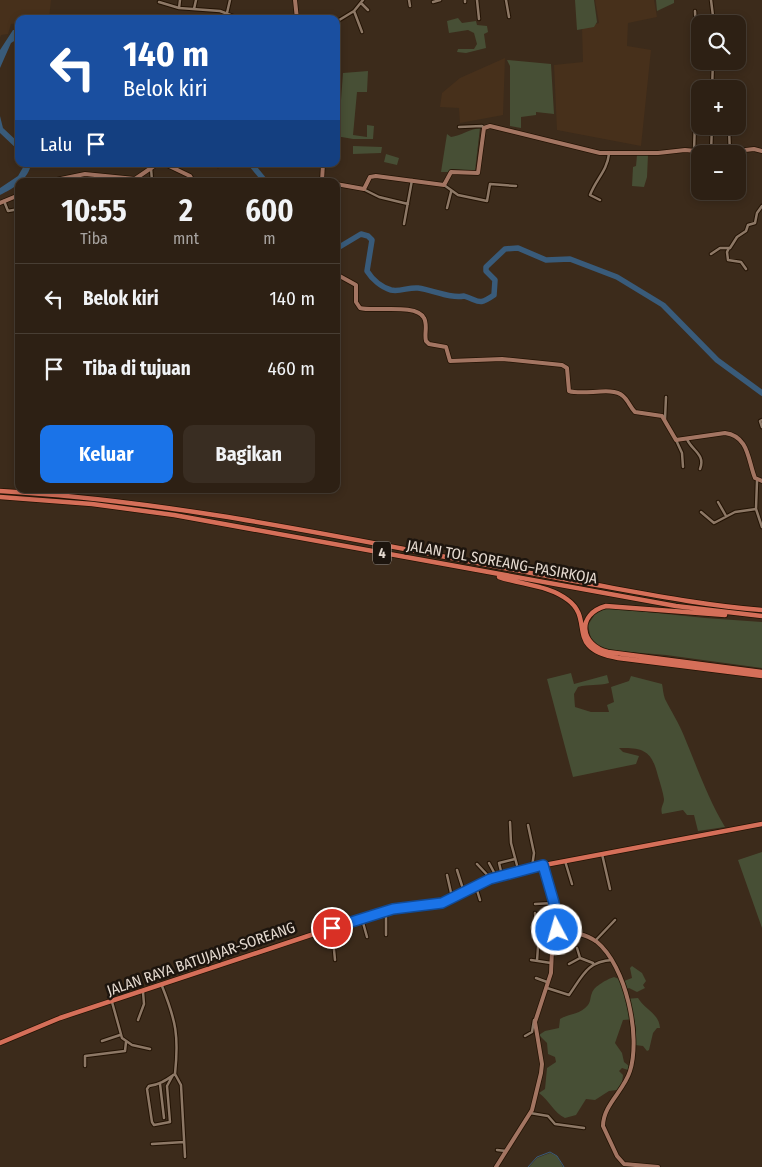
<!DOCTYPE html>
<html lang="id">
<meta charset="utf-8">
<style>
:root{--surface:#2d2014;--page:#392d22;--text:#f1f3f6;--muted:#a7a3a0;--line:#483e34;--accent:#1a73e8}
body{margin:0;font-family:"Fira Sans Condensed",sans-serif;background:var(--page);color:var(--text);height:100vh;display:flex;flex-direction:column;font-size:19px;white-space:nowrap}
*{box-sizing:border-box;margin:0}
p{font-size:16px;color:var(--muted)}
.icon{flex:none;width:28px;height:28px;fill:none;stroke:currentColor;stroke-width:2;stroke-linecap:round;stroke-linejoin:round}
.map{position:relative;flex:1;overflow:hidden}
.side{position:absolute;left:15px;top:178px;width:325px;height:315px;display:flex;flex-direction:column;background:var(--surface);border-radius:10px;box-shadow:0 2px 8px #0003,0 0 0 1px var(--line)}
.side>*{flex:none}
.top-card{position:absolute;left:15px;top:15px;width:325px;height:152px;border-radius:10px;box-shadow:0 2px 8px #0003,0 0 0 1px var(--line);background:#1a4fa0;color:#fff;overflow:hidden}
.tools{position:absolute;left:691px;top:15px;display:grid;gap:10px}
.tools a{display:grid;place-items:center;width:55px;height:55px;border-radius:10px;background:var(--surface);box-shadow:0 2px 8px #0003,0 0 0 1px var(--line);font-size:25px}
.pin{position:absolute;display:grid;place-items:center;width:42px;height:42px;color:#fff;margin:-21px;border:2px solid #fff;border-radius:50%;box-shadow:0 1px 5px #0007}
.me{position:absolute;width:55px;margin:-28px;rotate:354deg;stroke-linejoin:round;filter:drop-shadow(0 0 4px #0008)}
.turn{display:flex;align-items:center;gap:18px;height:105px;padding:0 25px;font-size:22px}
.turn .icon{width:65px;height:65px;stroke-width:2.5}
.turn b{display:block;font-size:35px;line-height:42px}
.then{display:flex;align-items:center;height:48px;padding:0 25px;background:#0003;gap:10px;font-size:19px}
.eta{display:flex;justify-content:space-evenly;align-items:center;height:85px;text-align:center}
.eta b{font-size:30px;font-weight:700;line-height:35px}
.button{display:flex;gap:10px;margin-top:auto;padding:10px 25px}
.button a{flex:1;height:58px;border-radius:10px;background:var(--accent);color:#fff;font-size:20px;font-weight:700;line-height:58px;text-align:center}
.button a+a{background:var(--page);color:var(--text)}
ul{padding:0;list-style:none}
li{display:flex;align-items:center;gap:15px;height:70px;padding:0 25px;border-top:1px solid var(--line)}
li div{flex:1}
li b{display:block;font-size:19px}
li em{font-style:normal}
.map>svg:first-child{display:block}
.built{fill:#47301b}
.green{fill:#474f35}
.water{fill:#395b7a}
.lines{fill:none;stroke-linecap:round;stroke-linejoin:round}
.stream{stroke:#395b7a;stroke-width:1}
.river{stroke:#395b7a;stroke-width:5.5}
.street-casing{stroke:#231304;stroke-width:4.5}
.secondary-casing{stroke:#231304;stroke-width:5.5}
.highway-casing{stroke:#231304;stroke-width:6}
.street{stroke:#8d7866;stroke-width:2.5}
.secondary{stroke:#a37562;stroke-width:4}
.highway{stroke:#d56f59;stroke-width:4.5}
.route-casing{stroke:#114b97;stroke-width:12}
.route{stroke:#1a73e8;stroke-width:9}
.labels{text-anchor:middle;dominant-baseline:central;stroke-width:5;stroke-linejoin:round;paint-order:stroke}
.shield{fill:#1d150e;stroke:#a99f96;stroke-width:1}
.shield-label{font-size:14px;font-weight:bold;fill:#e5dad0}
.street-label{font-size:15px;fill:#e5dad0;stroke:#1d150e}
</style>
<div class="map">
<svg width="762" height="1167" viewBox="0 0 762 1167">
<rect width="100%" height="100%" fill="#3c2b1b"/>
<path class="built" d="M0,0H51L49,19H19V23L11,24L8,34L1,35L0,38Z
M595,0H654L657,17L628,23L627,46L651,50L641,146L557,130L554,65L583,62L582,28L599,23Z
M505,58L503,115L460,123L459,108L440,107L442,93L460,78Z"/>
<path class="green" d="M575,0H594L597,22L594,27L577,30Z
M656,0H674V3L657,11Z
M458,18L462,23L476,21L477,25L487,26L488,32L484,34L486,48L466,53L457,52L458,49H474L477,44L474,33L468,30L449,33L447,21Z
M507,60L551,64L554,114L536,112V115L521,117V128L510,126V66Z
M368,71L367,92H357L353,135L367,137V125L374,126L373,139H353L336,136V100H341L343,73Z
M480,128L475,171L452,169L448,172H441L447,134L451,137C461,136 469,129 480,128Z
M353,146L382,147L381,153L353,154Z
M386,154L399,158L397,165L384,162Z
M637,155H648L647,177L644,187L632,186L633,167L636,166Z
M608,608L705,618L762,622V668L666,655L606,650L595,644L591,639L588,625L597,611Z
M571,673L574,684L607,675L609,683C598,686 589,684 578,687L574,694L575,707L591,712H609L607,705L614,702L611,687L629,681L631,676L662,684C663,688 663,694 665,699C671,711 679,723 684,736C697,767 708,799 725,827L698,831L694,815H687L683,810L662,814C660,807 664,805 664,799C663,792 660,783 658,776C652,752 645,747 619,748L623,752L639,756L636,764L573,777L547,679Z
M762,852V928L738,860Z
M632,966L642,973L646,981L643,985L645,988L637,992L629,988L624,990L625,999L638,998C645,1010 659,1013 660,1028H657L653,1033L649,1050L647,1051L643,1046L635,1045L636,1029L634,1019L623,1020L615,1043L622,1053L624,1062L629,1066L628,1070L622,1068L619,1071L623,1075L622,1083L617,1090L609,1091L595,1100L586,1099L576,1115L565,1118C554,1113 549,1100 539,1093L545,1089L547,1068L556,1062L555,1057L548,1054L547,1043L539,1035L545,1031L559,1028L560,1019C570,1013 580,1015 588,1005C591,1001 590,997 592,993C594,986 608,979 614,977L624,981L632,978L630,968Z
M550,1153L557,1156L563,1167H529L537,1158Z"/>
<path class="water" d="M13,30H19V38L11,43L0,68V50Z
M0,116L3,128L19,143V151L0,133Z
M25,164H31C28,180 14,188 0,195V188L18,176Z"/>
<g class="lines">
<path class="stream" d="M528,1167L537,1157L550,1152L557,1156L564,1167"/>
<path class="river" d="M251,164L265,181
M336,249L361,234L368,236L372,240L367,271C372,279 381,287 391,290C400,292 409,287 418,288C433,290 451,299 464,296C480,301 478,306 494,295L495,280L486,271V267L505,249L518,248L546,260L570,259L617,277L663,305L717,360L762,393"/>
<defs>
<path id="street" d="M180,0L179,8L220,11L241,19
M409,0L410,6
M465,0V2
M477,0L479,19
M506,0L509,17
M711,0L714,24
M159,2L179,8
M433,2L440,0
M361,3L368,10
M194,9L196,0
M354,11L362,32
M695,11L696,33H700
M227,13L230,0
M336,22L354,11L363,0
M712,82L728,86
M712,89L713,61
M459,127L482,126L484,128
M729,129L730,154
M694,151L695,121
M711,152L712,126
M213,164L218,166
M151,168L152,181
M444,185L458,195L487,201L490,184L516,186
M363,189L379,197L408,204
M600,200L590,195C596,179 607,171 609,154
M4,201L8,211L19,209
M447,208L451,192
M404,224L412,180
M729,248L727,252L728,260L741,262L746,269
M711,254L720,248H730L737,237L746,231L748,225L755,223L757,213L762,206
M665,419L666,397
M762,420L760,421L762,427
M687,439C691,450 706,454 700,469
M676,440L682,453L683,467
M757,481L756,509L762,527
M718,502L726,516
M701,512L714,523L735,512L756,509
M510,822L511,843L518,869
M528,825L534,853L532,867
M602,854L610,889
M565,861L572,884
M489,863L496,876
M477,864L491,879
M457,870L464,892
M447,875L452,897
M502,875L499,863L515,859
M476,887L480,900
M535,904L554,903
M535,913L537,938L554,942
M362,919L367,937
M542,923L556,919
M332,929L335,960
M386,935V913
M595,941L615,920
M577,948L580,958
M531,960L551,963
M537,961L538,947
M569,964L580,958L593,963
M536,978L547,982
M162,986C176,1021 179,1036 175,1074C166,1080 161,1084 149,1086L147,1089L152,1122L154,1125L170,1122L167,1086L173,1075
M547,988L569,995C582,977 587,961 612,960
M112,1002L122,1038L132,1045L150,1049
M138,1020L144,1004L143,992
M525,1036L532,1032L534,1020
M102,1041L120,1035
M85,1066V1056L125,1051L126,1042
M175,1074L181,1085L185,1157
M160,1084L164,1118
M530,1113L548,1116L555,1124L584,1128
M152,1144L184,1142
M497,1150L506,1151"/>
<path id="secondary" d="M295,0L297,19
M165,164L190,176L193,181
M51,181L85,174L135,179L157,164
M322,181L323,164
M336,184L364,189L370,177L376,176L444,185L451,172L478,173L484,128L490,126L600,153H658L685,150L719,153L754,149L762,151
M0,203L19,195
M336,274L356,285V302L360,308C374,312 417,303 424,318C428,325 424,334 426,341L429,344L446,347L450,361L502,359L562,365L567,368L569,391C584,396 612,386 623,396C628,400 630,407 635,412L662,416L676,440L725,433C749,436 748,461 755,478L762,481
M557,931C571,932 585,933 597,942C626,966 641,1036 630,1071C624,1091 603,1105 603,1126L617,1156L624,1164L658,1167
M496,1167L532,1110L541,1073L542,1064L535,1022L551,973L552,950L557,931L554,903L543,865"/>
<path id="highway" d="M0,491C194,502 384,547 574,581C637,592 699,605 762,610
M0,497L92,504L174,515L676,606L762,616
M499,577C522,585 549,585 568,600C595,620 564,649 618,658L762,676
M725,615L606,606C576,614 580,645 608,652L762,672
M0,1043L60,1018L350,922L403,907L442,903L491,879L518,870L762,824"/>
</defs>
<use href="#street" class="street-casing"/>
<use href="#secondary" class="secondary-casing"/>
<use href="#highway" class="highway-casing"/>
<use href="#street" class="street"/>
<use href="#secondary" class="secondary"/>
<use href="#highway" class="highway"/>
</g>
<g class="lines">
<defs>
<path id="route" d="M332,928L393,909L442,903L490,879L543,865L554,903L557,930"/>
</defs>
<use href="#route" class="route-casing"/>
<use href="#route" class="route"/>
</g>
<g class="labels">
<rect class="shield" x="373" y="541.5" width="18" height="23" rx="4"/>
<g class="shield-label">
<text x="382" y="553">4</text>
</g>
<g class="street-label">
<text transform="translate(502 562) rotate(10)">JALAN TOL SOREANG–PASIRKOJA</text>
<text transform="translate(201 959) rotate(-19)">JALAN RAYA BATUJAJAR-SOREANG</text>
</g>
</g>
</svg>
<div class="tools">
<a><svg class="icon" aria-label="search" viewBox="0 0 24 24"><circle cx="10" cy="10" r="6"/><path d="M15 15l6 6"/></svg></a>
<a>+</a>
<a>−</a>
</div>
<div class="pin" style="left:332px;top:928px;background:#d93025"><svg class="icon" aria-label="arrive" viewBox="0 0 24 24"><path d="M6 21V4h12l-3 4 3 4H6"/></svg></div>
<svg class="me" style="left:557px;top:930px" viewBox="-20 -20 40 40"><circle r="17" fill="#1a73e8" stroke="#fff" stroke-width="3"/><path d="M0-11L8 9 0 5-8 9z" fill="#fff"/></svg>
<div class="top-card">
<div class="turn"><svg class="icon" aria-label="left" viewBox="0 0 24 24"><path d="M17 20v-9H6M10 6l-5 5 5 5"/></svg><div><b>140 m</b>Belok kiri</div></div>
<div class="then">Lalu<svg class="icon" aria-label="arrive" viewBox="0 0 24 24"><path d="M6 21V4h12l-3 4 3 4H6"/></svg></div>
</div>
<section class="side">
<div class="eta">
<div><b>10:55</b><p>Tiba</p></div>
<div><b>2</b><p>mnt</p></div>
<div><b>600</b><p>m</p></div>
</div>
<ul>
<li><svg class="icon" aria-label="left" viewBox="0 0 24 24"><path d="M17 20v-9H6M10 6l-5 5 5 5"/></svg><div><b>Belok kiri</b></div><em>140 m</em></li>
<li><svg class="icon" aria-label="arrive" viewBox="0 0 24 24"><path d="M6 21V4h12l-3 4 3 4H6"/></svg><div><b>Tiba di tujuan</b></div><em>460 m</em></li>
</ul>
<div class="button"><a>Keluar</a><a>Bagikan</a></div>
</section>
</div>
